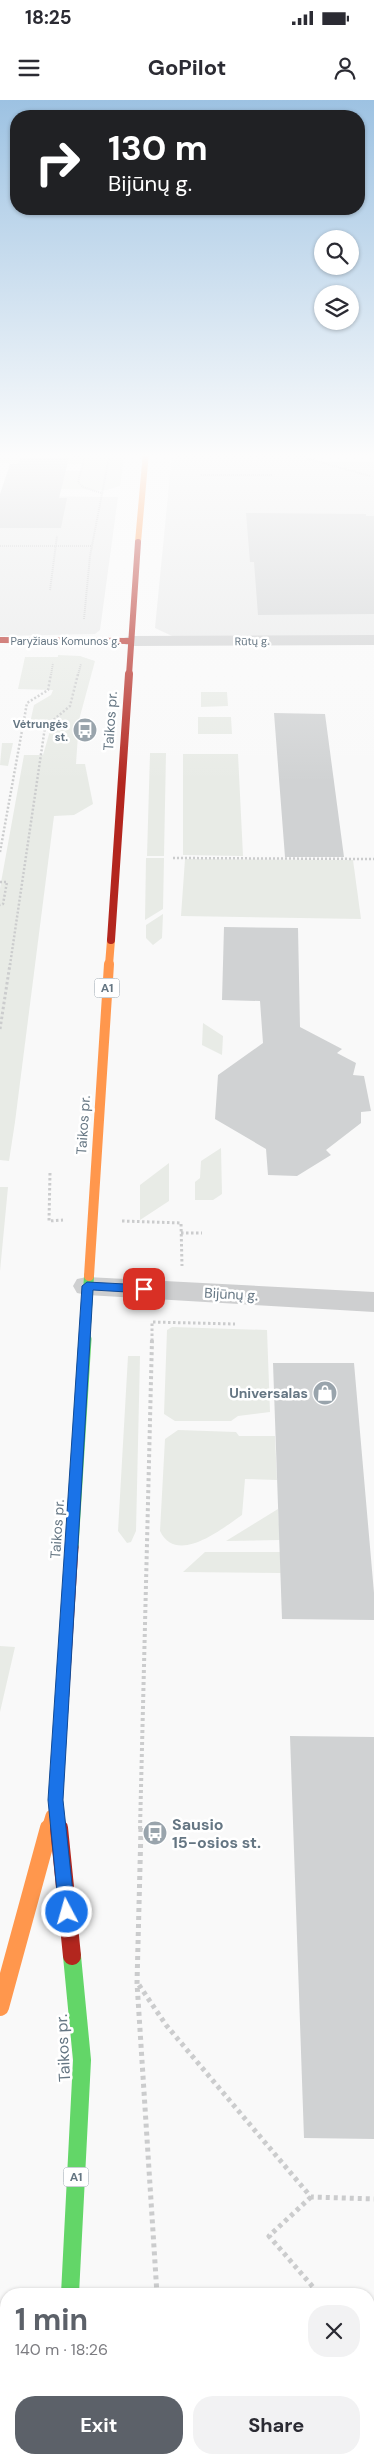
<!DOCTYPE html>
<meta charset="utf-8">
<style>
:root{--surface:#fff;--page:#f2f2f3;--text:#2b2b33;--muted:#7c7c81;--accent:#5c6169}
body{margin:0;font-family:"DM Sans",sans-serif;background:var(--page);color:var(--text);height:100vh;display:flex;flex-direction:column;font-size:19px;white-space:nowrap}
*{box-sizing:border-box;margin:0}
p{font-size:16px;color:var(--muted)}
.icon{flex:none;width:28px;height:28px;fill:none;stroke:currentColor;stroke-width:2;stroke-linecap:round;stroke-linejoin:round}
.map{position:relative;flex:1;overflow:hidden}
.drawer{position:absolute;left:0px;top:2188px;width:375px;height:176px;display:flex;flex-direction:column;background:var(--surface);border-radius:20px 20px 0 0;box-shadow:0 1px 4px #0004}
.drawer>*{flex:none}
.top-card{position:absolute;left:10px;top:10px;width:355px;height:105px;border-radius:20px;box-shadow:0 1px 4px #0004;background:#202124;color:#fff;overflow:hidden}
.buttons{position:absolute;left:314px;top:130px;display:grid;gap:10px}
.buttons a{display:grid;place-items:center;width:45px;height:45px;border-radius:50%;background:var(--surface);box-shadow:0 1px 4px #0004;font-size:25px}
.pin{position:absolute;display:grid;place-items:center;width:42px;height:42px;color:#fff;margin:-21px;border-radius:10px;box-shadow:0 2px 8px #0006}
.me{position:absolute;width:55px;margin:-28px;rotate:354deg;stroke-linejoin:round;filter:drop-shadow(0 0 4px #0008)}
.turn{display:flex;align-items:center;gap:18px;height:105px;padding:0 15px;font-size:22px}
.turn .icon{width:65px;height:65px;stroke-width:2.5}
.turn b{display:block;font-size:35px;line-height:42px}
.round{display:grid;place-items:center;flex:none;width:52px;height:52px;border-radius:20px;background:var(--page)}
.head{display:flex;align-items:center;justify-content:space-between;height:85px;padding:0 15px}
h1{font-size:30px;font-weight:700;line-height:38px;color:var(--accent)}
.action{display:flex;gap:10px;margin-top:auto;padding:10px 15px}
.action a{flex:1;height:58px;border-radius:20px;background:var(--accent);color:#fff;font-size:20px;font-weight:700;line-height:58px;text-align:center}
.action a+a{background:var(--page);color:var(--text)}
.status{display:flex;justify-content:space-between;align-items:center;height:35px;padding:0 25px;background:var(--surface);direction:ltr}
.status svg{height:14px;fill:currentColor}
header{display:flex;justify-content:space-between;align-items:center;height:65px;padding:0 15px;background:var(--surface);font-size:22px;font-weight:700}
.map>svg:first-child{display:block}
.built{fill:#e8e9e9}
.green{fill:#e8ebe6}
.building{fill:#d0d2d3}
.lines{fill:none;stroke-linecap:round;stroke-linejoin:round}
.path-far4{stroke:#cbcccd;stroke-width:2;stroke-dasharray:1 1;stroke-linecap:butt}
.path-far3{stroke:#cbcccd;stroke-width:2.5;stroke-dasharray:2 2;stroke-linecap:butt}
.path-far2{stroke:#cbcccd;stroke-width:3;stroke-dasharray:2.5 2.5;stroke-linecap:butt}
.path-far1{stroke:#cbcccd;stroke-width:4;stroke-dasharray:3 3;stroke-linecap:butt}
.path{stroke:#cbcccd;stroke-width:5;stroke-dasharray:4 4;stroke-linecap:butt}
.street{fill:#cecfd0;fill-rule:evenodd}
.fast-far2{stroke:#63d668;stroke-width:10}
.fast-far1{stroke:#63d668;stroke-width:13}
.fast{stroke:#63d668;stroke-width:18}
.slow-far4{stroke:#ff974d;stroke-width:6}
.slow-far3{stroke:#ff974d;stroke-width:8}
.slow-far2{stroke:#ff974d;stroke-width:10}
.slow-far1{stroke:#ff974d;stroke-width:13}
.slow{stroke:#ff974d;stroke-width:18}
.jam-far3{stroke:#b3261e;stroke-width:6}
.jam-far2{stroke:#b3261e;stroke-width:8}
.jam-far1{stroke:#b3261e;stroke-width:13}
.jam{stroke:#b3261e;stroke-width:18}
.route{fill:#1a73e8;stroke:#114b97}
.labels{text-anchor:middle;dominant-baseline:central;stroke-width:5;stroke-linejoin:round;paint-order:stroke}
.far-street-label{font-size:11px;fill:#657683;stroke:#fff}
.far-poi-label{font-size:11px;font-weight:bold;fill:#657683;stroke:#fff;text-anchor:end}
.shield{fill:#fff;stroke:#939fa8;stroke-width:1}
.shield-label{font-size:12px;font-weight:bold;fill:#657683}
.street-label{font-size:14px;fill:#657683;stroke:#fff}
.poi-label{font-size:14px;font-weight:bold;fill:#657683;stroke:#fff;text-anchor:end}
.near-poi-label{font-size:16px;font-weight:bold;fill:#657683;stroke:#fff;text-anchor:start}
.near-street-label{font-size:16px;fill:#657683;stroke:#fff}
</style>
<div class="status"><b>18:25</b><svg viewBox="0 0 49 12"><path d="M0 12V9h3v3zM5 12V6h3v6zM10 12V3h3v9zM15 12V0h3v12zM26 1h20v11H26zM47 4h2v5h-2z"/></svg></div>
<header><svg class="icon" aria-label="menu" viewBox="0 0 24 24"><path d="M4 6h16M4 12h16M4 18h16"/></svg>GoPilot<svg class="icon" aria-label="person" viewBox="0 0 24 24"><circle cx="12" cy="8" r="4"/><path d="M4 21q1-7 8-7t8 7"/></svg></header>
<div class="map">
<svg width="374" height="2363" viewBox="0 0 374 2363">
<rect width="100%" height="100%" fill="#f9f9f9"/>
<path class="built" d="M172,354L309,356L311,361L374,362V536L187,537L172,536L155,528Z
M0,396L118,397L100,530L95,534L0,536Z"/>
<path class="green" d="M0,352H125L120,386L106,390L16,388L53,371H81L83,364H67L68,358H20L18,364L0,363Z
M58,555L80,556L95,561L79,620L76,664H85L93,704L74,715L54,716L15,1022L9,1061L0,1060V788L24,655H43L52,624L30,623L34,605L51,595L53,590L18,589L25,557H58Z
M201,592H227L228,606L201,607Z
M198,617H231L232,634H198Z
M2,643H13L8,666L0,665Z
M150,653H166L164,756H147Z
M183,654H238L243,756L183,755Z
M146,758H164L163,809L145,820Z
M185,759L353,760L361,819L181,816Z
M163,814L162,838L153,845L146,838V825Z
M203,923L223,936L222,955L202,945Z
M221,1048L222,1094L213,1100H195V1082L200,1078L201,1061Z
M169,1063V1101L140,1120V1085Z
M0,1087H8L0,1171Z
M172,1227L267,1230L270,1312L238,1316L231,1321H175L164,1314L167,1230Z
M128,1256H140L136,1431L131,1442L127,1443L118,1431Z
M178,1330L236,1332L239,1336H275L277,1380L245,1379L242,1415C223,1428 177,1466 160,1431L165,1339Z
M278,1409L280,1440L226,1441Z
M205,1452H280L281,1473L183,1472Z
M0,1546L15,1547L0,1612Z"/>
<path class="building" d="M20,358H69L59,398H67L61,428H0V394L10,364H18Z
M246,413L366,414V416H374V514L258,515L254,462H250Z
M274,613L325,614L344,757H285Z
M224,827L298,828L300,927L342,949L337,953L356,963L353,975L364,976L371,1011L361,1012V1023L326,1050L331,1055L297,1076L268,1075L266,1049L215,1019L218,975L263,943L260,901L222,900Z
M273,1263H354L374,1493V1520L282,1519Z
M290,1636L374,1637V2039L304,2038Z"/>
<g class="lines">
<path class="path-far4" d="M62,352L85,359
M86,352L78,382L83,387L101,393
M284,352L370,376
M0,353L3,352
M201,375H272
M0,446H91
M50,490L57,436
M84,519L90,456L110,352
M51,575L53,563
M78,575L81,564"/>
<path class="path-far3" d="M0,752L27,603L48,590L51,574
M173,758L374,759
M0,782H7L3,804L0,805
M10,865L45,627L70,606L78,574"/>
<path class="path-far2" d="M0,929L10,864
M50,1073L49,1121L63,1120
M122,1121L181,1123L182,1166
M181,1133H202
M152,1241V1222L235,1224"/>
<path class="path-far1" d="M140,1729L152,1239"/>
<path class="path" d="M141,1728L137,1883L157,2194
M139,1885L166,1925L311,2097L374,2099
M311,2097L269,2136L319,2194
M369,2251L374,2257
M168,2358V2363"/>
<path class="street" d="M374,535V545L130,546L124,544L122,541L124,538L130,536Z
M87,1177L374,1192V1212L87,1195L77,1193L73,1186L77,1179Z"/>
<path class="fast-far2" d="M85,1241L89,1176"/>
<path class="fast-far1" d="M72,1447L85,1239"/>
<path class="fast" d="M70,2194L82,1960L72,1856
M62,2358V2363"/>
<path class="slow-far4" d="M138,442L146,352"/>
<path class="slow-far3" d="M109,865L111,840"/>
<path class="slow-far2" d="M89,1176L109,864"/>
<path class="slow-far1" d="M48,1729L52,1716"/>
<path class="slow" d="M0,1907L49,1728"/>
<path class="jam-far3" d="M0,540L130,541
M129,575L138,442"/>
<path class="jam-far2" d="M111,840L129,574"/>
<path class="jam-far1" d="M59,1729L56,1701L72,1447"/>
<path class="jam" d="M59,1728L72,1856"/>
</g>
<linearGradient id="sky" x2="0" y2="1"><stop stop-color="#9dc2e2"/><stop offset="0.52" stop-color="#fcfcfc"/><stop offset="1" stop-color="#fcfcfc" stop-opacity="0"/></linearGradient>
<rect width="374" height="683" fill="url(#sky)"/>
<path class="route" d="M87,1182L144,1185L150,1189L144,1193L93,1190L63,1700L75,1812L73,1817L67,1819L62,1817L59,1812L48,1700L82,1186Z"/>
<defs>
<symbol id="bus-disc" viewBox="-11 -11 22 22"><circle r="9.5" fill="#99a4ac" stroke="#fff"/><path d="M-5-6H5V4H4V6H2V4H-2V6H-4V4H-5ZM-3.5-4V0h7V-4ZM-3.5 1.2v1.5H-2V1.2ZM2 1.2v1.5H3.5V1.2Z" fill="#fff"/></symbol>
<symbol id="shop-disc" viewBox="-11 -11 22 22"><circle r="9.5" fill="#99a4ac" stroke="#fff"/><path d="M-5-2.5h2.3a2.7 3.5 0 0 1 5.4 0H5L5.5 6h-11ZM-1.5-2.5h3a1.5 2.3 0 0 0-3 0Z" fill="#fff"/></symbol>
</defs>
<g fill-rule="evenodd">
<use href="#bus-disc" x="71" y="616" width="28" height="28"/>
<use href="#shop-disc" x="311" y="1279" width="28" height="28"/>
<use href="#bus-disc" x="141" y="1719" width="28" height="28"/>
</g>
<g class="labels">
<g class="far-street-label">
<text x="65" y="541">Paryžiaus Komunos g.</text>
<text transform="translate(252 541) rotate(-1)">Rūtų g.</text>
</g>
<g class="far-poi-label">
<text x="68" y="624">Vėtrungės<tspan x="68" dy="13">st.</tspan></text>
</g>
<g class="shield">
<rect x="94.5" y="878.5" width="25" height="19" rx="4"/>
<rect x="63.5" y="2067.5" width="25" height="19" rx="4"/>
</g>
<g class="shield-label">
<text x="107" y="888">A1</text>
<text x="76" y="2077">A1</text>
</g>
<g class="street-label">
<text transform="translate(110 621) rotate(-86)">Taikos pr.</text>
<text transform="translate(83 1025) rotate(-86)">Taikos pr.</text>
<text transform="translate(231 1194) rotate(3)">Bijūnų g.</text>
<text transform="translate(57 1429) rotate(-86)">Taikos pr.</text>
</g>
<g class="poi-label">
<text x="308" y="1293">Universalas</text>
</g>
<g class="near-poi-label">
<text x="172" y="1724">Sausio<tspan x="172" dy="18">15-osios st.</tspan></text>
</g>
<g class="near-street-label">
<text transform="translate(63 1948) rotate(-93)">Taikos pr.</text>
</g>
</g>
</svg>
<div class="buttons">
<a><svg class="icon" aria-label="search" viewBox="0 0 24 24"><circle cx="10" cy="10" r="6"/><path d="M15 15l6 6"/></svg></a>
<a><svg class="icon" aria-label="layers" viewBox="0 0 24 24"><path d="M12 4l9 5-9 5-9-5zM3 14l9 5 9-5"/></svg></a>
</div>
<div class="pin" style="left:144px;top:1189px;background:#d93025"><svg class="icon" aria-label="arrive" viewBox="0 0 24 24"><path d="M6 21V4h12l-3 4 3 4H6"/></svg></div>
<svg class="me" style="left:67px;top:1812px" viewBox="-20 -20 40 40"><circle r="17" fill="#1a73e8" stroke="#fff" stroke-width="3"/><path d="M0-11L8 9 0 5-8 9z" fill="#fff"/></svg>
<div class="top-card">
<div class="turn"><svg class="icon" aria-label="right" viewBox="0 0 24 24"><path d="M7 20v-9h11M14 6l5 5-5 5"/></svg><div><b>130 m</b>Bijūnų g.</div></div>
</div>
<section class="drawer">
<div class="head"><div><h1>1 min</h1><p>140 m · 18:26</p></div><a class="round"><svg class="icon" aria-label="close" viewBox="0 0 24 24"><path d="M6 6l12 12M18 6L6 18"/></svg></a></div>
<div class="action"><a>Exit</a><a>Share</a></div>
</section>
</div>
